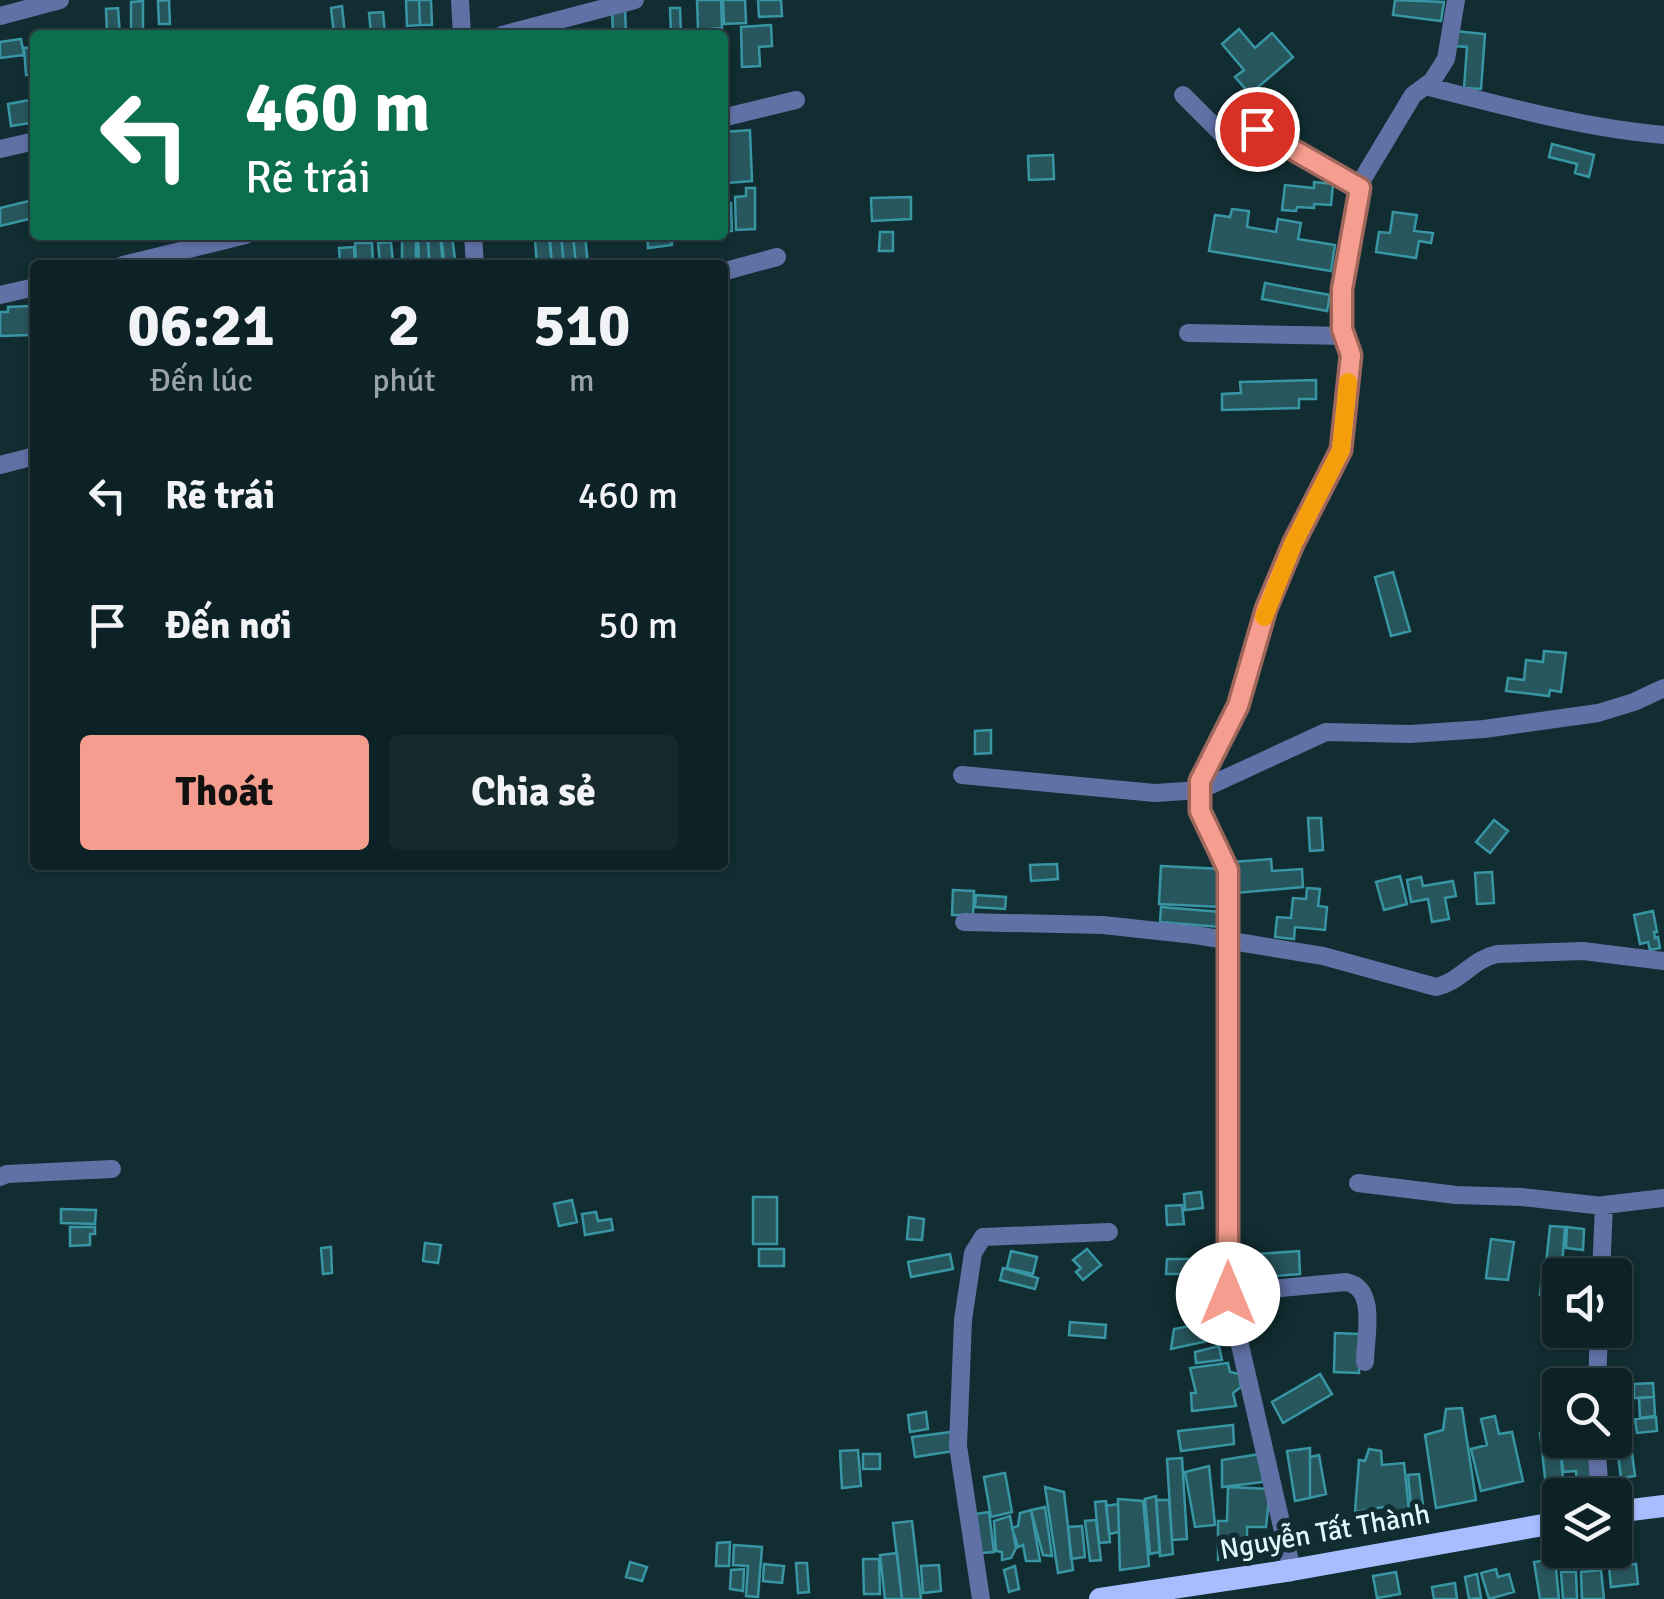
<!DOCTYPE html>
<html lang="vi">
<meta charset="utf-8">
<style>
:root{--surface:#0d2226;--page:#162a2e;--text:#f1f3f6;--muted:#9aa4a7;--line:#2d3f43;--accent:#f59d8e}
body{margin:0;font-family:Signika,sans-serif;background:var(--page);color:var(--text);height:100vh;display:flex;flex-direction:column;font-size:38px;white-space:nowrap}
*{box-sizing:border-box;margin:0}
p{font-size:32px;color:var(--muted)}
.icon{flex:none;width:55px;height:55px;fill:none;stroke:currentColor;stroke-width:2;stroke-linecap:round;stroke-linejoin:round}
.map{position:relative;flex:1;overflow:hidden}
.drawer{position:absolute;left:30px;top:260px;width:698px;height:610px;display:flex;flex-direction:column;background:var(--surface);border-radius:10px;box-shadow:0 2px 8px #0004,0 0 0 2px var(--line)}
.drawer>*{flex:none}
.top-card{position:absolute;left:30px;top:30px;width:698px;height:210px;border-radius:10px;box-shadow:0 2px 8px #0004,0 0 0 2px var(--line);background:#0b6e4f;color:#fff;overflow:hidden}
.buttons{position:absolute;left:1542px;top:1258px;display:grid;gap:20px}
.buttons a{display:grid;place-items:center;width:90px;height:90px;border-radius:10px;background:var(--surface);box-shadow:0 2px 8px #0004,0 0 0 2px var(--line);font-size:50px}
.pin{position:absolute;display:grid;place-items:center;width:85px;height:85px;color:#fff;margin:-42px;border:5px solid #fff;border-radius:50%;box-shadow:0 2px 10px #0007}
.me{position:absolute;width:110px;margin:-55px;rotate:0deg;stroke-linejoin:round;filter:drop-shadow(0 0 8px #0008)}
.turn{display:flex;align-items:center;gap:35px;height:210px;padding:0 50px;font-size:45px}
.turn .icon{width:130px;height:130px;stroke-width:2.5}
.turn b{display:block;font-size:70px;line-height:85px}
.eta{display:flex;justify-content:space-evenly;align-items:center;height:170px;text-align:center}
.eta b{font-size:60px;font-weight:800;line-height:70px}
.primary-button{display:flex;gap:20px;margin-top:auto;padding:20px 50px}
.primary-button a{flex:1;height:115px;border-radius:10px;background:var(--accent);color:#111;font-size:40px;font-weight:800;line-height:115px;text-align:center}
.primary-button a+a{background:var(--page);color:var(--text)}
ul{padding:0;list-style:none}
li{display:flex;align-items:center;gap:30px;height:130px;padding:0 50px}
li div{flex:1}
li b{display:block;font-size:38px}
li em{font-style:normal}
.map>svg:first-child{display:block}
.building{fill:#27565d;stroke:#3895a4;stroke-width:2.5}
.lines{fill:none;stroke-linecap:round;stroke-linejoin:round}
.minor{stroke:#6071a6;stroke-width:18}
.major{stroke:#a7bdff;stroke-width:22}
.route-casing{stroke:#9f665c;stroke-width:25}
.route{stroke:#f59d8e;stroke-width:18}
.slow{stroke:#f59e0b;stroke-width:18}
.labels{text-anchor:middle;dominant-baseline:central;stroke-width:10;stroke-linejoin:round;paint-order:stroke}
.street-label{font-size:28px;fill:#e0f9fd;stroke:#112d32}
</style>
<div class="map">
<svg width="1664" height="1599" viewBox="0 0 1664 1599">
<rect width="100%" height="100%" fill="#112d32"/>
<path class="building" d="M169,0L170,24H159L158,1Z
M406,0H419L420,25L407,26Z
M419,0H431L432,25H420Z
M697,0H721L722,28L698,30Z
M723,0H745L746,23L724,24Z
M758,0H781L782,16L759,17Z
M1395,0L1444,2L1441,21L1393,15Z
M143,1V31H131V2Z
M342,6L345,35H334L331,8Z
M625,7L626,35H613L612,8Z
M118,8L120,35H107L106,9Z
M670,8H680L681,35H671Z
M383,12L385,33L371,34L369,13Z
M771,25L772,46L759,47L760,66L742,67L741,27Z
M1239,29L1255,48L1272,33L1293,57L1250,94L1235,77L1244,70L1222,44Z
M1455,31L1485,34L1481,89L1464,88L1467,47L1454,46Z
M21,39L24,55L0,58V42Z
M35,47V74L26,75L24,48Z
M35,99V116L29,117L30,123L11,126L8,104Z
M750,130L752,181L727,183L724,132Z
M1552,144L1594,155L1589,177L1575,173L1577,164L1549,157Z
M1053,155L1054,179L1029,180L1028,156Z
M1314,182L1333,184L1331,205L1314,204V208L1297,207L1296,211L1282,210L1285,185L1314,188Z
M746,188H755V229L736,230L735,197L746,196Z
M911,197V219L872,221L871,198Z
M29,201L33,218L0,226V208Z
M722,203H731L732,231H722Z
M1232,209L1249,211L1247,227L1276,232L1278,219L1301,223L1298,239L1335,245L1331,271L1209,251L1215,215L1230,217Z
M1393,212L1417,215L1414,231L1433,233L1431,243L1419,241L1416,258L1376,252L1379,232L1390,233Z
M880,232H893V251H879Z
M402,235H416V265H402Z
M427,235H440L443,264L430,265Z
M441,235H452L455,260L444,261Z
M573,235L576,265H564L561,236Z
M573,235H585L588,265H576Z
M647,235H671L672,245L648,248Z
M428,236L429,265H419L418,237Z
M549,236H561L564,265H552Z
M550,239L552,265H537L535,240Z
M391,242L393,262L380,263L378,243Z
M355,243H372L373,264L356,265Z
M354,247L355,265H340L339,248Z
M1265,283L1330,295L1327,311L1262,299Z
M30,306L31,335L0,336V312H8V307Z
M1316,380V399H1299V408L1222,410V394L1241,393L1240,382Z
M1393,572L1410,631L1391,636L1375,577Z
M1544,651L1566,653L1561,692L1550,690L1549,696L1506,691L1508,678L1524,680L1526,660L1543,662Z
M991,730V753L975,754V731Z
M1308,818H1321L1323,850L1310,851Z
M1494,820L1508,831L1490,853L1476,842Z
M1271,859L1272,871L1302,869L1303,887L1236,893L1233,862Z
M1057,864L1058,879L1031,881L1030,865Z
M1161,866L1223,869L1221,907L1159,904Z
M1492,872L1494,903L1477,904L1475,873Z
M1400,876L1407,904L1384,910L1376,882Z
M1421,877L1423,886L1453,881L1456,896L1445,898L1449,919L1432,922L1428,899L1411,902L1407,880Z
M1307,888L1320,889L1318,906L1327,907L1325,930L1295,927L1294,939L1275,937L1277,917L1291,918L1293,898L1306,899Z
M953,890L974,891L973,915H952Z
M976,895L1006,897L1005,909L975,907Z
M1161,907L1221,912L1220,927L1160,922Z
M1653,911L1657,932H1654L1655,938L1658,937L1660,948L1650,950L1648,942L1640,944L1634,915Z
M1201,1192L1203,1208L1185,1210L1184,1194Z
M753,1197H777V1244H753Z
M572,1200L577,1222L559,1226L554,1204Z
M1182,1205L1184,1224L1167,1225L1166,1206Z
M61,1209L96,1210L95,1224L61,1223Z
M596,1212L598,1221L611,1219L613,1230L585,1235L582,1214Z
M909,1217L924,1219L922,1240L907,1239Z
M1550,1226L1565,1227L1562,1266L1546,1264Z
M70,1227H95V1234H90V1245L70,1246Z
M1567,1227L1584,1229L1583,1250L1566,1248Z
M1491,1239L1514,1242L1508,1280L1486,1278Z
M425,1243L441,1245L438,1263L423,1261Z
M331,1247L332,1273L323,1274L321,1248Z
M759,1249H784V1266H759Z
M1087,1249L1101,1265L1083,1280L1076,1272L1081,1268L1073,1260Z
M1011,1251L1037,1257L1033,1274L1007,1268Z
M1299,1251L1300,1274L1260,1277L1258,1254Z
M950,1254L953,1269L911,1277L908,1262Z
M1167,1259H1206V1274H1166Z
M1543,1264L1562,1266L1560,1297L1540,1295Z
M1003,1268L1038,1278L1035,1289L1000,1280Z
M1070,1322L1106,1325L1105,1338L1069,1335Z
M1206,1323L1212,1340L1171,1349L1174,1329Z
M1335,1333L1360,1334L1359,1373L1334,1372Z
M1219,1346L1222,1360L1196,1363L1195,1352Z
M1228,1363L1230,1372L1239,1374L1241,1387L1233,1393L1236,1406L1192,1411L1191,1393H1196L1190,1368Z
M1320,1374L1332,1394L1283,1423L1272,1402Z
M1653,1383L1654,1397L1634,1398V1384Z
M1654,1397L1655,1416L1640,1418L1639,1398Z
M1625,1405L1632,1453L1613,1456L1611,1440H1615V1407Z
M1462,1408L1476,1500L1436,1508L1425,1435L1443,1430L1446,1409Z
M926,1412L928,1429L910,1432L908,1415Z
M1495,1416L1499,1434L1512,1432L1523,1481L1481,1491L1471,1449L1487,1445L1481,1419Z
M1656,1417L1657,1431L1637,1433L1635,1419Z
M1233,1425L1234,1444L1181,1451L1178,1431Z
M951,1432L954,1451L915,1457L912,1437Z
M1558,1432L1565,1495L1547,1496L1540,1433Z
M1560,1440H1575V1445L1595,1443L1591,1488L1577,1490L1576,1471L1563,1472Z
M1310,1448V1498L1295,1501L1287,1451Z
M1369,1449L1381,1451L1382,1465L1404,1463L1410,1520L1395,1523L1390,1506L1355,1512L1359,1460L1365,1461Z
M858,1450L861,1486L842,1488L840,1451Z
M1632,1453L1635,1476L1621,1478L1618,1455Z
M863,1454H880V1469H863Z
M1260,1454L1263,1482L1222,1487V1460Z
M1319,1455L1326,1494L1310,1498V1457Z
M1182,1458L1187,1539L1172,1540L1167,1459Z
M1209,1466L1215,1525L1195,1527L1185,1472Z
M1005,1473L1012,1512L991,1517L984,1477Z
M1419,1474L1425,1521L1413,1524L1408,1475Z
M1045,1487L1064,1492L1073,1570L1058,1573Z
M1228,1487L1270,1489L1266,1527H1247V1553L1218,1560V1521H1227Z
M1156,1496L1160,1552L1150,1554L1145,1499Z
M1118,1499L1143,1501L1149,1566L1120,1570Z
M1156,1500H1169L1173,1554L1160,1556Z
M1106,1501L1110,1542L1099,1543L1095,1502Z
M1118,1504L1119,1532L1109,1534L1106,1506Z
M1045,1507L1052,1556L1043,1555L1031,1510Z
M1031,1510L1040,1561H1026L1023,1545L1018,1547L1012,1528L1018,1526L1020,1513Z
M989,1512L994,1552L981,1553L976,1514Z
M1010,1516L1016,1548L1011,1558L1002,1560V1552L996,1551L994,1521Z
M1096,1520L1101,1560L1090,1561L1085,1521Z
M912,1521L921,1599H902L893,1523Z
M1082,1526L1085,1557L1071,1559L1068,1527Z
M730,1542L729,1566H716L717,1543Z
M734,1545L762,1547L758,1597L746,1596L748,1566L733,1565Z
M897,1553L902,1599H885L880,1555Z
M863,1559H879L880,1594H864Z
M1555,1559L1559,1599H1540L1534,1562Z
M630,1562L647,1567L642,1581L626,1577Z
M796,1563H807L809,1592L798,1593Z
M764,1564L784,1566L782,1583L763,1581Z
M1636,1564L1638,1584L1611,1587L1609,1567Z
M939,1565L941,1591L923,1593L921,1566Z
M1015,1566L1019,1589L1009,1592L1004,1570Z
M744,1569L743,1591L730,1589L731,1570Z
M1496,1569L1498,1577L1509,1574L1514,1592L1489,1599L1481,1573Z
M1601,1570L1604,1599H1582L1581,1572Z
M1396,1572L1400,1594L1377,1598L1373,1576Z
M1561,1572H1576L1577,1599H1563Z
M1477,1574L1481,1598L1469,1599L1465,1577Z
M1455,1583L1457,1599H1434L1432,1587Z"/>
<g class="lines">
<path class="minor" d="M460,0L462,35
M0,16L60,0
M502,35L635,0
M1425,86C1504,106 1583,128 1664,135
M1183,95L1236,148L1245,147L1257,129L1361,188
M722,118L796,100
M0,149L35,141
M473,235L475,265
M123,265L246,235
M722,272L777,257
M0,295L35,287
M1188,333L1345,336
M0,465L35,456
M962,775L1155,793L1200,790L1326,732L1410,734L1484,729L1598,713L1634,702L1664,688
M964,922L1103,925L1195,935L1323,956L1436,987C1460,982 1473,959 1497,954L1583,951L1664,961
M0,1177L7,1174L112,1169
M1358,1183L1456,1195L1522,1197L1603,1206
M1601,1275L1604,1205L1664,1198
M1228,1293L1346,1282C1378,1288 1365,1337 1365,1362
M1597,1385L1599,1330
M1596,1440L1600,1495
M1292,1570L1228,1293L1227,870L1201,811L1200,781L1239,706L1266,609L1293,544L1341,450L1351,355L1342,329V289L1362,180L1413,95L1432,81L1446,59L1456,0
M981,1599L958,1446L963,1320L973,1253L983,1237L1109,1232"/>
<path class="major" d="M1615,1512L1664,1506
M1100,1599L1292,1570L1560,1522"/>
</g>
<g class="lines">
<defs>
<path id="route" d="M1228,1294V870L1200,811V781L1238,706L1266,609L1293,544L1341,450L1351,355L1342,329V289L1360,188L1257,129"/>
</defs>
<use href="#route" class="route-casing"/>
<use href="#route" class="route"/>
<path class="slow" d="M1264,617L1293,544L1341,450L1348,382"/>
</g>
<g class="labels">
<g class="street-label">
<text transform="translate(1325 1532) rotate(-10)">Nguyễn Tất Thành</text>
</g>
</g>
</svg>
<div class="buttons">
<a><svg class="icon" aria-label="sound" viewBox="0 0 24 24"><path d="M4 9h4l5-4v14l-5-4H4zM17 9q2 3 0 6"/></svg></a>
<a><svg class="icon" aria-label="search" viewBox="0 0 24 24"><circle cx="10" cy="10" r="6"/><path d="M15 15l6 6"/></svg></a>
<a><svg class="icon" aria-label="layers" viewBox="0 0 24 24"><path d="M12 4l9 5-9 5-9-5zM3 14l9 5 9-5"/></svg></a>
</div>
<div class="pin" style="left:1257px;top:129px;background:#d93025"><svg class="icon" aria-label="arrive" viewBox="0 0 24 24"><path d="M6 21V4h12l-3 4 3 4H6"/></svg></div>
<svg class="me" style="left:1228px;top:1294px" viewBox="-20 -20 40 40"><circle r="19" fill="#fff"/><path d="M0-13L10 11 0 6-10 11z" fill="#f59d8e"/></svg>
<div class="top-card">
<div class="turn"><svg class="icon" aria-label="left" viewBox="0 0 24 24"><path d="M17 20v-9H6M10 6l-5 5 5 5"/></svg><div><b>460 m</b>Rẽ trái</div></div>
</div>
<section class="drawer">
<div class="eta">
<div><b>06:21</b><p>Đến lúc</p></div>
<div><b>2</b><p>phút</p></div>
<div><b>510</b><p>m</p></div>
</div>
<ul>
<li><svg class="icon" aria-label="left" viewBox="0 0 24 24"><path d="M17 20v-9H6M10 6l-5 5 5 5"/></svg><div><b>Rẽ trái</b></div><em>460 m</em></li>
<li><svg class="icon" aria-label="arrive" viewBox="0 0 24 24"><path d="M6 21V4h12l-3 4 3 4H6"/></svg><div><b>Đến nơi</b></div><em>50 m</em></li>
</ul>
<div class="primary-button"><a>Thoát</a><a>Chia sẻ</a></div>
</section>
</div>
